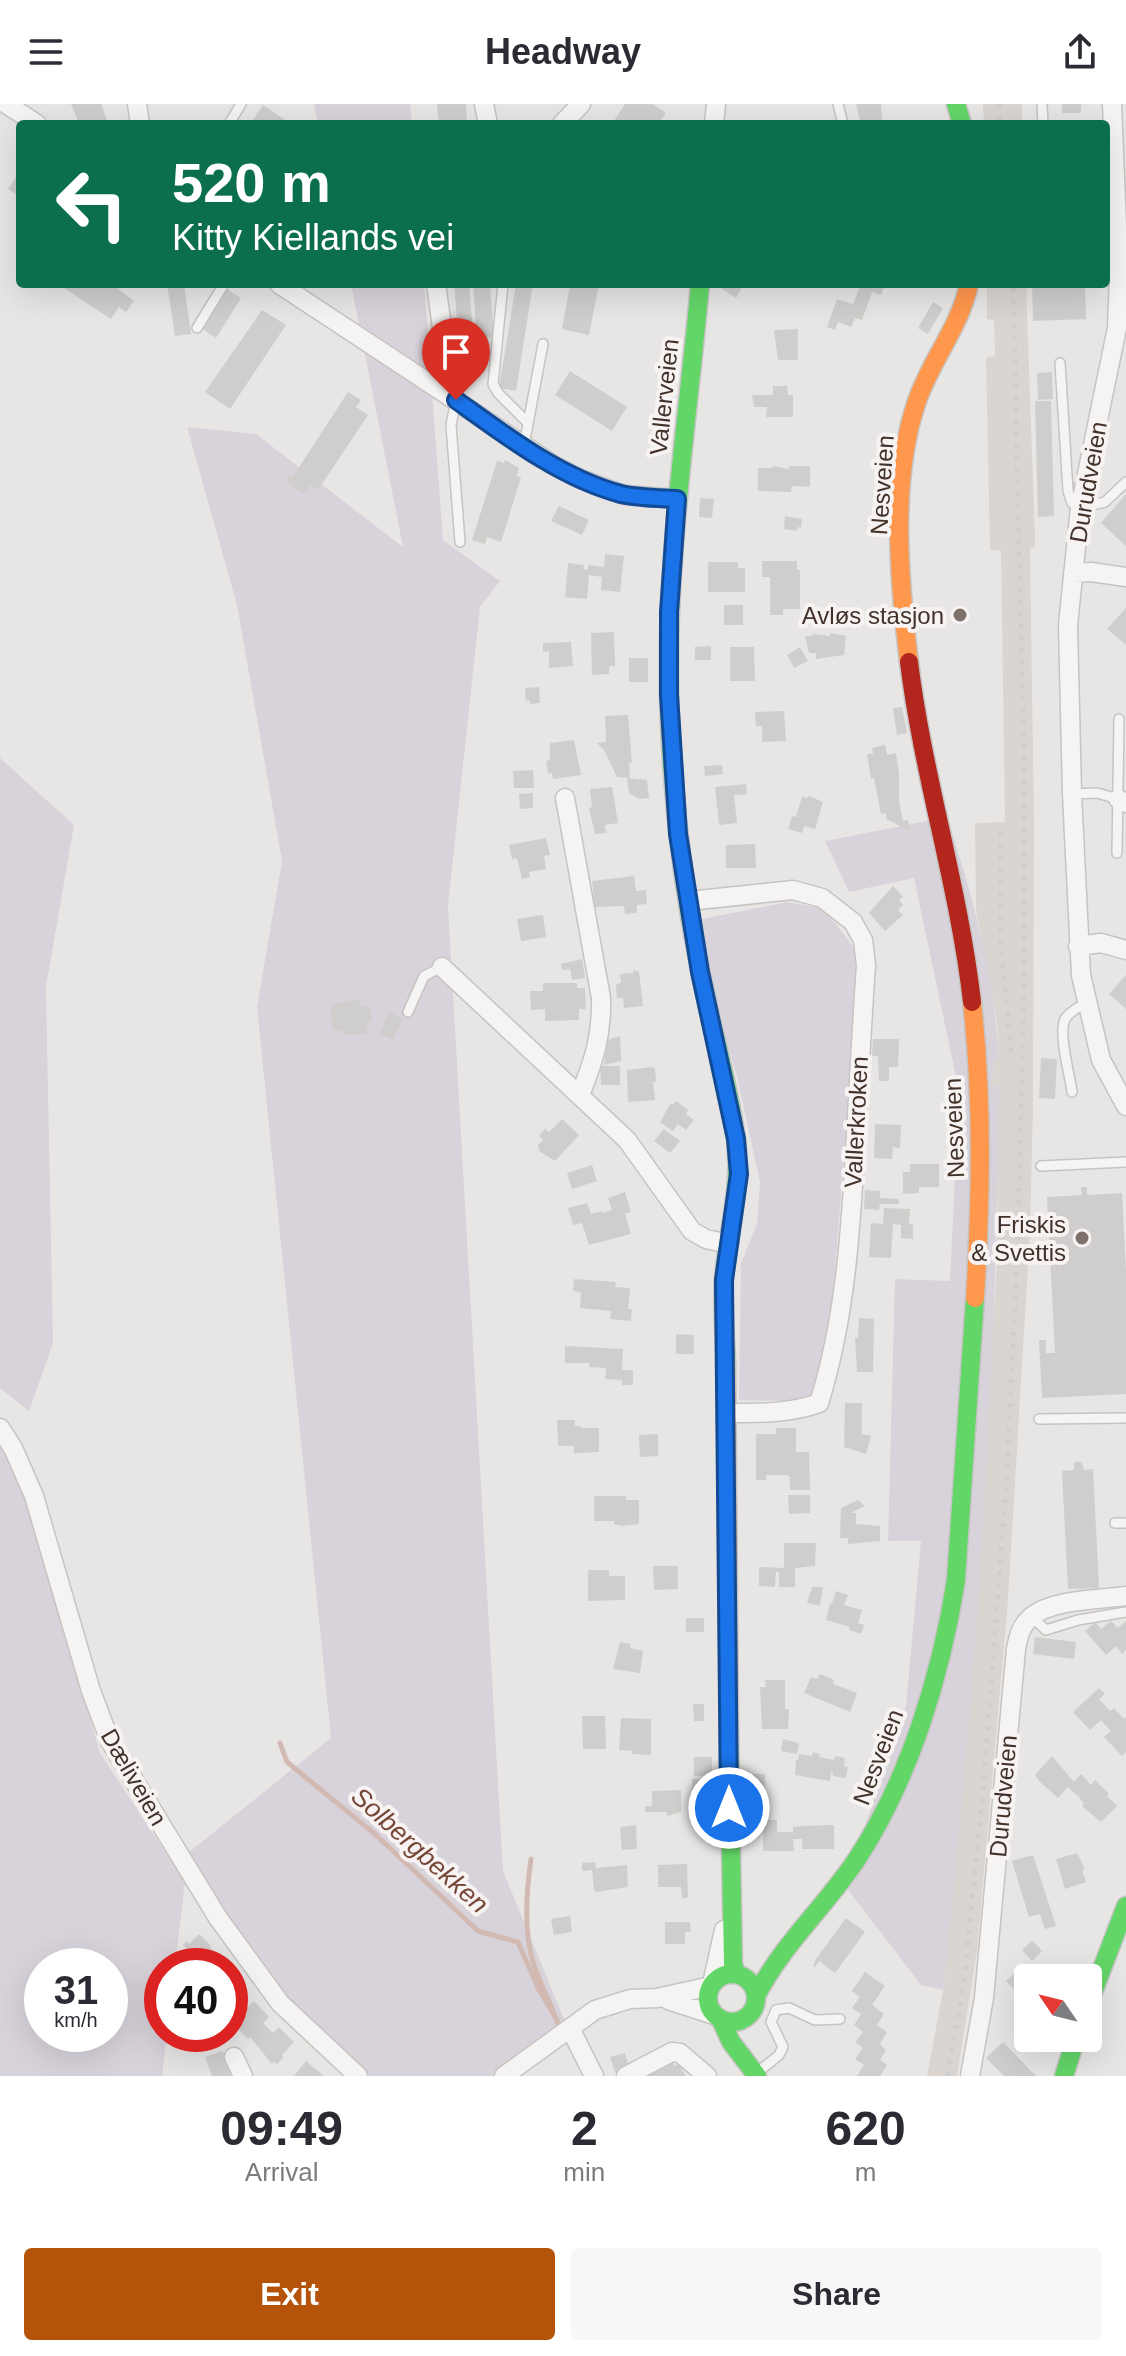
<!DOCTYPE html>
<meta charset="utf-8">
<style>
:root{--surface:#fff;--page:#f7f7f7;--text:#2b2b33;--muted:#7c7c81;--accent:#b45309}
body{margin:0;font-family:Arial,sans-serif;background:var(--page);color:var(--text);height:100vh;display:flex;flex-direction:column;font-size:30px;white-space:nowrap}
*{box-sizing:border-box;margin:0}
p{font-size:26px;color:var(--muted)}
.icon{flex:none;width:44px;height:44px;fill:none;stroke:currentColor;stroke-width:2;stroke-linecap:round;stroke-linejoin:round}
.map{position:relative;height:1972px;overflow:hidden}
.drawer{display:flex;flex-direction:column;background:var(--surface);flex:1}
.drawer>*{flex:none}
.banner{position:absolute;left:16px;top:16px;width:1094px;height:168px;border-radius:8px;box-shadow:0 8px 32px #0002;background:#0b6e4f;color:#fff;overflow:hidden}
.needle{width:52px;rotate:305deg}
.fabs{position:absolute;left:1014px;top:1860px;display:grid;gap:16px}
.fabs a{display:grid;place-items:center;width:88px;height:88px;border-radius:8px;background:var(--surface);box-shadow:0 8px 32px #0002;font-size:40px}
.speed{position:absolute;left:24px;top:1844px;display:flex;gap:16px;font-size:40px;font-weight:700;text-align:center}
.speed>*{display:grid;place-content:center;width:104px;height:104px;border-radius:50%;background:var(--surface);box-shadow:0 8px 32px #0002;line-height:1}
.speed small{font-size:20px;font-weight:400}
.speed .limit{border:12px solid #d22;background:#fff;color:#111}
.pin{position:absolute;display:grid;place-items:center;width:68px;height:68px;color:#fff;margin:-82px -34px;border-radius:50% 50% 50% 0;rotate:-45deg;box-shadow:0 0 8px #0007}
.pin .icon{rotate:45deg}
.me{position:absolute;width:88px;margin:-44px;rotate:0deg;stroke-linejoin:round;filter:drop-shadow(0 0 6px #0008)}
.turn{display:flex;align-items:center;gap:28px;height:168px;padding:0 24px;font-size:36px}
.turn .icon{width:104px;height:104px;stroke-width:2.5}
.turn b{display:block;font-size:56px;line-height:68px}
.eta{display:flex;justify-content:space-evenly;align-items:center;height:136px;text-align:center}
.eta b{font-size:48px;font-weight:700;line-height:56px}
.primary-button{display:flex;gap:16px;margin-top:auto;padding:16px 24px}
.primary-button a{flex:1;height:92px;border-radius:8px;background:var(--accent);color:#fff;font-size:32px;font-weight:700;line-height:92px;text-align:center}
.primary-button a+a{background:var(--page);color:var(--text)}
header{display:flex;justify-content:space-between;align-items:center;height:104px;padding:0 24px;background:var(--surface);font-size:36px;font-weight:700}
.map>svg:first-child{display:block}
.built{fill:#dbd5d2}
.green{fill:#d8d3db;fill-rule:evenodd}
.lines{fill:none;stroke-linecap:round;stroke-linejoin:round}
.stream{stroke:#d2bab3;stroke-width:5}
.building{fill:#d0cecc}
.lane-casing{stroke:#c6c4c2;stroke-width:12}
.street-casing{stroke:#c6c4c2;stroke-width:21}
.fast-casing{stroke:#c6c4c2;stroke-width:21}
.slow-casing{stroke:#c6c4c2;stroke-width:21}
.jam-casing{stroke:#c6c4c2;stroke-width:21}
.lane{stroke:#f5f4f3;stroke-width:9}
.street{stroke:#f5f4f3;stroke-width:18}
.fast{stroke:#63d668;stroke-width:18}
.slow{stroke:#ff974d;stroke-width:18}
.jam{stroke:#b3261e;stroke-width:18}
.rail{stroke:#d0cecd;stroke-width:5;stroke-dasharray:4 8;stroke-linecap:butt}
.route-casing{stroke:#114b97;stroke-width:20}
.route{stroke:#1a73e8;stroke-width:14}
.poi-dot{fill:#7c716b;stroke:#f7f3f2;stroke-width:3}
.labels{text-anchor:middle;dominant-baseline:central;stroke-width:8;stroke-linejoin:round;paint-order:stroke}
.street-label{font-size:24px;fill:#42322a;stroke:#f7f3f2}
.poi-label{font-size:24px;fill:#42322a;stroke:#f7f3f2;text-anchor:end}
.water-label{font-size:26px;font-style:italic;fill:#754535;stroke:#f7f3f2}
</style>
<header><svg class="icon" aria-label="menu" viewBox="0 0 24 24"><path d="M4 6h16M4 12h16M4 18h16"/></svg>Headway<svg class="icon" aria-label="share" viewBox="0 0 24 24"><path d="M12 15V3M7 8l5-5 5 5M5 13v7h14v-7"/></svg></header>
<div class="map">
<svg width="1126" height="1972" viewBox="0 0 1126 1972">
<rect width="100%" height="100%" fill="#e8e6e4"/>
<path class="built" d="M983,0H1022V20H984Z
M987,180H1026L1035,433V443L1030,444L1034,716L1033,1005L1030,1128L1008,1496L977,1847L957,1972H927L943,1886L968,1623L997,1156L998,983L992,982L994,958L999,957L997,918L976,806L975,719L1005,718L1001,447L990,446L986,254L995,252L994,216L987,215Z"/>
<path class="green" d="M314,0H410L412,20H318Z
M351,180H424L443,436L500,477L480,503L448,802L503,1767L564,1915L496,1972H366L331,1946L264,1867L188,1749L331,1634L257,903L282,757L237,501L187,323L256,330L403,443Z
M0,654L74,721L46,883L53,1239L29,1307L0,1284Z
M947,713C974,797 994,868 999,957L994,958L992,982L999,983C996,1285 976,1586 943,1886L921,1881L836,1770L859,1739L906,1602L921,1437H888L895,1175L950,1177L959,987L914,774L849,788L825,737Z
M788,798L824,805L855,845L856,898L829,1245L813,1290L788,1297L739,1296L741,1159L757,1120L760,1078L737,972L706,870L697,816Z
M0,1342L28,1398L100,1649L185,1778L175,1862H162V1930H167L162,1972H0ZM42,1862H110V1930H42Z"/>
<g class="lines">
<path class="stream" d="M280,1639L287,1658L376,1731L478,1827L518,1838L539,1886L557,1916
M531,1755C526,1789 523,1828 534,1861C541,1883 553,1902 560,1926"/>
</g>
<path class="building" d="M71,0H101L107,16L97,20H82L81,16L78,17Z
M437,0H466L467,20H439Z
M625,0H653L666,9L658,20H612Z
M856,0H881L882,18L861,20Z
M1062,0H1081V9H1062Z
M263,1L287,17L285,20H250Z
M20,67V93L8,85Z
M58,180H112L134,197L126,208L119,203L111,215Z
M167,180H184L191,230L175,232Z
M454,180H469L476,262L461,264Z
M473,180H490L494,233L477,234Z
M516,180H533L516,287L499,284Z
M570,180H599L589,231L562,225Z
M725,180H744L736,194L722,185Z
M861,180H885L881,191L872,188L862,216L855,214L851,223L838,218L835,226L827,223L837,195L853,200Z
M1032,180H1085L1086,215L1033,217Z
M227,185L241,194L216,234L202,225Z
M933,198L943,204L928,230L918,224Z
M262,206L286,221L230,305L205,288Z
M798,225V256H778L774,226Z
M570,267L627,303L612,327L555,291Z
M1052,268L1053,295L1038,296L1037,269Z
M773,282H787L788,291H793V313H766L767,303H754L752,291H773Z
M348,288L361,296L356,303L368,311L318,386L311,381L304,390L286,378L290,372L292,374Z
M1035,297H1051L1054,412L1038,413Z
M505,356L519,364L517,372L521,373L501,438L487,433L485,440L472,436L497,357L504,359Z
M773,362L789,365V362H810V383L792,382L791,388L758,387V364H772Z
M1126,390V442L1101,419Z
M700,394L714,395L712,414L699,413Z
M559,402L589,416L582,431L551,417Z
M785,412L802,415L801,424L797,423V427L784,425Z
M605,450L624,452L620,488L601,486L602,473L589,471L587,495L565,493L568,459L584,461L583,465L588,466V461L604,463Z
M762,457H797V466H800V505H783V511H770V473H762Z
M708,458H738V464H745V488H708Z
M724,501H743V521H724Z
M1126,504V541L1107,525Z
M614,528L615,562H609V570L592,571L591,529Z
M830,529L846,532L844,551L816,555V549H809L805,532H812V530L830,532Z
M571,538L573,562L549,564V547L543,548V539Z
M711,542V556H695V543Z
M730,543H754L755,577H730Z
M800,543L808,557L794,564L787,551Z
M629,554H648V578H629Z
M539,583L540,599L530,600V596L526,597L525,584Z
M902,603L907,629L897,631L893,604Z
M784,607L786,637L762,638V622H756L755,608Z
M628,611L632,659H629L630,674L617,673L604,646L597,639L606,638L605,612Z
M574,636L581,671L553,675L552,669L548,670L546,657L550,656V639Z
M885,641L887,651L896,649L899,670V696L903,717L908,716L910,727L886,715V709L881,710L874,674L871,675L867,650H873L872,644Z
M722,661L723,670L705,672L704,662Z
M533,666L534,684H514L513,667Z
M627,674L647,676L649,694L639,695L629,689Z
M746,680L747,690L734,691L737,719L719,721L715,683Z
M612,683L618,719L605,721L606,729L595,730L589,704L592,703L590,685Z
M533,689V704L520,705L519,690Z
M809,692L823,698L815,725L804,722L802,729L788,725L792,712L796,713L802,693L808,694Z
M546,734L550,751L544,752L546,765L529,768L530,773L522,775L517,754L512,755L509,741Z
M755,740L756,764H726V741Z
M634,772L636,787L646,786L647,800L637,801V809L625,810L624,802L595,803L592,777Z
M893,782L903,793L899,796L903,801L898,806L903,811L885,827L869,809Z
M543,811L546,833L521,837L517,815Z
M582,855L585,874L572,876L570,865L562,866L561,860Z
M633,866L639,868L643,902L624,904L623,894H617L616,880L621,879L620,870L634,869Z
M1126,871V905L1109,890Z
M543,879H577V884H585L586,905H579V916L545,917V905L531,906L530,887H543Z
M360,896L361,903H371L372,918H366L367,930L343,931L342,926H332L331,905L333,899Z
M389,908L403,914L393,936L380,930Z
M620,932L621,957L604,961L607,936Z
M873,935H899L898,963H889V977H879L878,952H872Z
M1041,954L1057,955L1055,995L1039,994Z
M600,962H620V981H601Z
M652,963L655,965L656,978H653L655,996L628,998L627,966Z
M676,997L688,1006L686,1010L694,1016L686,1026L678,1020L673,1027L660,1018L671,999L673,1001Z
M562,1015L579,1031L555,1057L539,1047L538,1041L543,1036L539,1032L545,1025L549,1028Z
M875,1020L901,1021L900,1044L893,1043L892,1055L874,1054Z
M664,1025L680,1037L670,1049L654,1037Z
M910,1060H939V1083H919V1089L903,1090V1068H910Z
M592,1061L597,1077L572,1085L567,1069Z
M1081,1083H1087V1091L1122,1089L1126,1166V1290L1042,1294L1039,1236H1046V1249H1055L1047,1093L1082,1091Z
M865,1086L880,1087V1094L899,1095V1100H880L879,1106L864,1105Z
M625,1088L631,1108L625,1110L631,1130L589,1141L582,1119L573,1121L568,1104L587,1099L591,1110L602,1107L603,1109L612,1106L608,1094Z
M884,1104L910,1105L909,1120L913,1121V1135L901,1134V1121L893,1120L891,1154L869,1153L871,1119L883,1120Z
M574,1175L616,1178L615,1183L630,1184L628,1205H632L631,1217L610,1215L611,1207L580,1204L581,1188L573,1187Z
M859,1214L874,1215L873,1268H857L855,1234H858Z
M676,1230L694,1231V1250H676Z
M565,1242L623,1245L622,1266H633V1281H622V1276L605,1275L606,1264L589,1263V1259H565Z
M845,1299H862V1330L871,1332L866,1350L844,1343Z
M557,1316H575V1322H581V1324H599V1348L577,1349H574V1342H558Z
M776,1324H796V1348H809L810,1386H790V1373L787,1371H766V1376H756V1330H776Z
M658,1330V1352L640,1353L639,1331Z
M1077,1357L1082,1359L1084,1366L1093,1365L1099,1484L1068,1485L1062,1367L1074,1366V1359Z
M788,1391H810V1409L789,1410Z
M594,1392H626V1396H639V1420L621,1422L614,1420V1417H594Z
M858,1396L865,1402L851,1409H856V1420L880,1422V1437L848,1440V1434H840L841,1404Z
M784,1439H816L815,1462L795,1464V1483H779V1468H776L775,1483L759,1482V1463L784,1464Z
M653,1462H678V1485L654,1486Z
M588,1466H609V1472H625V1496L588,1497Z
M812,1483H823L820,1502L807,1499Z
M836,1487L848,1491L844,1501L862,1506L858,1519L864,1521L861,1530L849,1526L850,1523L826,1516L830,1499L832,1500Z
M686,1514H704V1528H686Z
M1111,1517L1118,1524L1126,1517V1546L1122,1550L1116,1542L1106,1551L1085,1527L1095,1518L1101,1525Z
M1035,1533L1076,1538L1074,1555L1033,1550Z
M620,1538L631,1540L630,1544L643,1547L640,1569L613,1565Z
M820,1570L834,1576L833,1580L857,1589L850,1608L804,1589L811,1573L817,1575Z
M765,1576H785V1605H789L788,1625H762L760,1583H766Z
M1099,1584L1105,1590L1099,1595L1110,1607L1114,1604L1124,1615L1126,1613V1648L1122,1652L1104,1633L1111,1627L1101,1616L1090,1626L1073,1608Z
M693,1600H704V1617H694Z
M582,1612H605L606,1645H583Z
M621,1614L651,1615V1651L632,1650V1647L619,1646Z
M783,1635L799,1639L797,1650L781,1647Z
M813,1648L820,1650L819,1653L834,1656L835,1652L845,1654L844,1662L848,1663L846,1674L833,1672L832,1665L830,1677L795,1671L796,1656H798L799,1650L812,1652Z
M1052,1652L1074,1678L1081,1670L1091,1681L1095,1676L1109,1690L1107,1692L1117,1702L1101,1718L1082,1702L1084,1700L1079,1693L1068,1683L1058,1694L1040,1678L1035,1671Z
M694,1653H712V1671L694,1672Z
M746,1670H765V1693H746Z
M692,1675H708V1697H692Z
M681,1686V1708L667,1712V1708H645V1702H652V1687Z
M746,1716H759V1734H746Z
M763,1716H777V1728H793V1723L802,1722L834,1721V1745H802V1735H793L794,1747H763Z
M636,1721L637,1745L622,1746L620,1723Z
M1077,1749L1085,1765L1082,1766L1086,1778L1065,1785L1056,1755Z
M1033,1751L1056,1822L1045,1825L1040,1810L1029,1813L1012,1757Z
M595,1758L596,1764L627,1761L628,1783L597,1788L594,1786L592,1766L582,1767V1759Z
M687,1760L688,1793L682,1795L681,1783H658V1761Z
M570,1812L572,1828L554,1831L551,1815Z
M846,1814L865,1828L835,1869L819,1857L815,1863L813,1862L816,1855Z
M665,1818H690L691,1828H685V1840H665Z
M199,1830L211,1842L210,1843L228,1862H197L189,1854L192,1851L183,1841L187,1837L189,1840Z
M1032,1836L1042,1847L1032,1857L1022,1846Z
M1023,1861L1036,1874H1028V1899L1006,1877Z
M865,1868L885,1882L872,1901L884,1910L877,1921L887,1928L880,1940L886,1946L880,1956L887,1961L880,1972H857L864,1961L855,1955L863,1944L855,1938L863,1928L854,1921L861,1910L852,1904L860,1893L852,1887Z
M232,1874L248,1890L235,1902L238,1905L230,1912V1876Z
M254,1897L269,1913L263,1919L273,1929L279,1923L294,1938L282,1951L284,1953L277,1960L274,1958L272,1960L250,1933L248,1935L232,1919Z
M1003,1938L1036,1972H1004L986,1954Z
M223,1947L231,1972H212L205,1953Z
M625,1949L629,1963L615,1968L610,1953Z
M670,1955L675,1962L678,1960L686,1972H650L648,1969Z
M306,1957L324,1972H294Z"/>
<g class="lines">
<defs>
<path id="lane" d="M838,0L843,20
M1042,0L1043,20
M229,20L241,0
M503,180L493,280L498,289L528,319
M197,224L224,180
M1060,259L1068,387L1072,399L1080,404L1105,398L1126,378
M456,296L451,321L460,438
M524,341L543,240
M1072,690L1097,689L1118,695
M1117,749L1119,615
M408,908L424,872L442,863
M1072,988C1070,971 1058,930 1065,915C1069,908 1079,903 1086,899
M1041,1062L1126,1058
M1039,1315L1126,1314
M1115,1419H1126
M1032,1513L1046,1526L1078,1516L1126,1508
M758,1968L779,1951L783,1943L771,1918L776,1906L789,1904L815,1916L840,1915"/>
<path id="street" d="M6,0L37,20
M137,0L140,20
M484,0L488,20
M1112,0L1119,172L1117,224L1080,404L1068,521L1072,690L1081,871L1101,956L1126,1002
M562,20L581,0
M714,20L716,0
M279,180L555,362L578,374L624,391L677,395
M436,180L446,252
M1073,469L1091,468L1126,473
M565,694L601,894C602,932 594,956 580,991
M1118,695L1126,699
M689,797L793,786L822,794L853,818L863,836L866,861C862,918 859,975 856,1033C851,1122 846,1213 819,1299C788,1310 760,1309 727,1309
M1078,842L1101,839L1126,846
M442,863L627,1036L692,1127L706,1135L729,1140
M0,1324L13,1344L34,1392L91,1587L110,1637L218,1814L280,1899L358,1972
M712,1880L724,1826
M668,1896L714,1911
M570,1924L594,1972
M234,1953L243,1972
M504,1972L595,1906L630,1895L657,1894L711,1882
M626,1972L672,1948L680,1949L707,1972
M970,1972L984,1894L1016,1545C1018,1535 1020,1524 1028,1516C1046,1495 1099,1496 1126,1492"/>
<path id="fast" d="M956,0L962,20
M700,180C688,316 666,452 669,589C671,683 682,779 701,871C712,926 729,981 736,1036C742,1083 728,1128 724,1174C722,1202 725,1231 726,1259
M729,1633L733,1860L736,1870
M708 1894a24 24 0 1 1 48 0a24 24 0 1 1-48 0Z
M756,1892C782,1841 825,1803 857,1755C910,1674 941,1571 956,1476L975,1194
M1088,1901L1126,1802
M721,1916L731,1938L757,1972
M1064,1972L1076,1934"/>
<path id="slow" d="M909,558C899,477 890,375 917,297C931,256 960,223 969,180
M972,898C983,996 981,1095 975,1194
M726,1259L729,1633"/>
<path id="jam" d="M909,558C923,672 959,783 972,898"/>
</defs>
<use href="#lane" class="lane-casing"/>
<use href="#street" class="street-casing"/>
<use href="#fast" class="fast-casing"/>
<use href="#slow" class="slow-casing"/>
<use href="#jam" class="jam-casing"/>
<use href="#lane" class="lane"/>
<use href="#street" class="street"/>
<use href="#fast" class="fast"/>
<use href="#slow" class="slow"/>
<use href="#jam" class="jam"/>
<path class="rail" d="M999,0V20
M1001,728V845L1012,954
M947,1972L964,1878L984,1674L1007,1370L1018,1130L1024,866V663L1013,180"/>
</g>
<g class="lines">
<defs>
<path id="route" d="M456,296C506,332 561,374 621,390C639,394 659,394 677,395L669,508V591L678,730L700,868L736,1035L739,1070L724,1176L729,1704"/>
</defs>
<use href="#route" class="route-casing"/>
<use href="#route" class="route"/>
</g>
<g class="poi-dot">
<circle cx="960" cy="511" r="8"/>
<circle cx="1082" cy="1134" r="8"/>
</g>
<g class="labels">
<g class="street-label">
<text transform="translate(664 293) rotate(-84)">Vallerveien</text>
<text transform="translate(1088 378) rotate(-80)">Durudveien</text>
<text transform="translate(882 381) rotate(-86)">Nesveien</text>
<text transform="translate(856 1018) rotate(-87)">Vallerkroken</text>
<text transform="translate(954 1024) rotate(-92)">Nesveien</text>
<text transform="translate(878 1653) rotate(-69)">Nesveien</text>
<text transform="translate(134 1673) rotate(60)">Dæliveien</text>
<text transform="translate(1003 1692) rotate(-85)">Durudveien</text>
</g>
<g class="poi-label">
<text x="944" y="511">Avløs stasjon</text>
<text x="1066" y="1120">Friskis<tspan x="1066" dy="28">&amp; Svettis</tspan></text>
</g>
<g class="water-label">
<text transform="translate(420 1746) rotate(42)">Solbergbekken</text>
</g>
</g>
</svg>
<div class="fabs">
<a><svg class="needle" viewBox="-14 -14 28 28"><path d="M0-13l5 13h-10z" fill="#e53935"/><path d="M0 13l5-13h-10z" fill="#7c7c81"/></svg></a>
</div>
<div class="speed"><div>31<small>km/h</small></div><div class="limit">40</div></div>
<div class="pin" style="left:456px;top:296px;background:#d93025"><svg class="icon" aria-label="arrive" viewBox="0 0 24 24"><path d="M6 21V4h12l-3 4 3 4H6"/></svg></div>
<svg class="me" style="left:729px;top:1704px" viewBox="-20 -20 40 40"><circle r="17" fill="#1a73e8" stroke="#fff" stroke-width="3"/><path d="M0-11L8 9 0 5-8 9z" fill="#fff"/></svg>
<div class="banner">
<div class="turn"><svg class="icon" aria-label="left" viewBox="0 0 24 24"><path d="M17 20v-9H6M10 6l-5 5 5 5"/></svg><div><b>520 m</b>Kitty Kiellands vei</div></div>
</div>
</div>
<section class="drawer">
<div class="eta">
<div><b>09:49</b><p>Arrival</p></div>
<div><b>2</b><p>min</p></div>
<div><b>620</b><p>m</p></div>
</div>
<div class="primary-button"><a>Exit</a><a>Share</a></div>
</section>
